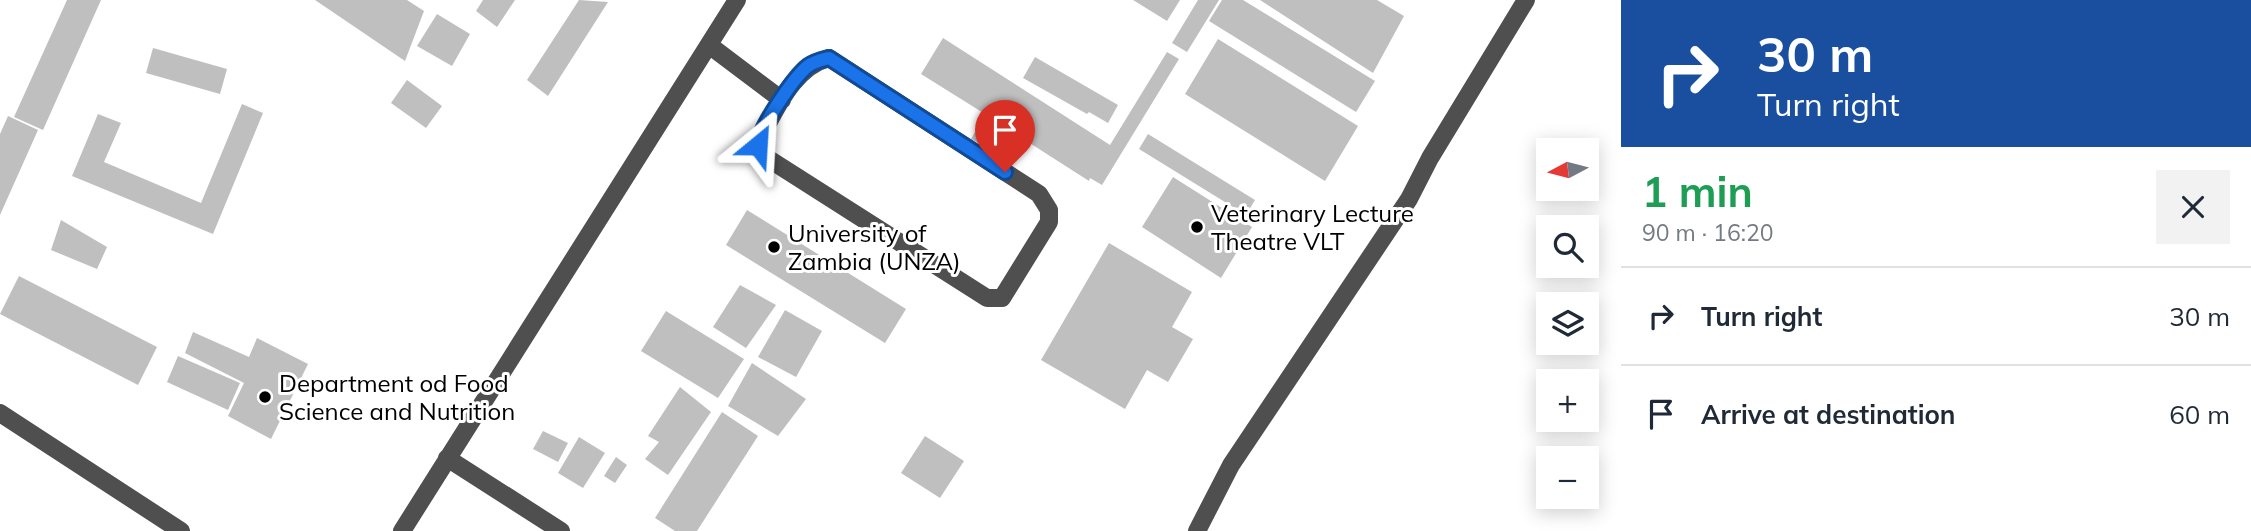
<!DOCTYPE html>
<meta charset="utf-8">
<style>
:root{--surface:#fff;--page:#f2f2f3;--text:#1f2937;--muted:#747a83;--line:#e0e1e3}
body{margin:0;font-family:Mulish,sans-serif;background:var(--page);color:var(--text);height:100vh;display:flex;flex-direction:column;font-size:26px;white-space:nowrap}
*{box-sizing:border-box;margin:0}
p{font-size:23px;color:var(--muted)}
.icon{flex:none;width:38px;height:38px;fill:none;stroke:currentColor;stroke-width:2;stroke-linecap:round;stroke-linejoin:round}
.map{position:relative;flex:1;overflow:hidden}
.sheet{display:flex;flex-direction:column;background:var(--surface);width:630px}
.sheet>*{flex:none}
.guide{background:#1a4fa0;color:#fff;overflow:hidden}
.needle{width:46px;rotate:263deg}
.tools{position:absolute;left:1536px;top:138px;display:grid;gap:14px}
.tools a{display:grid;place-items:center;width:63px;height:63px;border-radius:0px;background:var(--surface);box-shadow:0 4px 18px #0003;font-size:35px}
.pin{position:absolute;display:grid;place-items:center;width:60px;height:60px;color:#fff;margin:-72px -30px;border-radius:50% 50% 50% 0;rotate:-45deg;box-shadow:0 0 7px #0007}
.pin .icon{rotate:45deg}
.me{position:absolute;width:77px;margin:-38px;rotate:27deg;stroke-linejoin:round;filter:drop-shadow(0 0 5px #0008)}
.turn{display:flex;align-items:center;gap:24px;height:147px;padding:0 21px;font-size:32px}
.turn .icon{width:91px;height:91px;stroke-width:2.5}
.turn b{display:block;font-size:49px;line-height:60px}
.round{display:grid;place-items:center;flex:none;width:74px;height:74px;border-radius:0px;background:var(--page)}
.headline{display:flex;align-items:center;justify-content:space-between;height:119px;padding:0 21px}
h1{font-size:42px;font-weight:700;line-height:52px;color:#1e9e55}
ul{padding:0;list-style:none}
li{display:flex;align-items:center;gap:21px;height:98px;padding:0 21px;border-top:2px solid var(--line)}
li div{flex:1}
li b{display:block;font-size:26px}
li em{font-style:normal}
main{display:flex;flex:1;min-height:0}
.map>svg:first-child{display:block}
.building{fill:#bfbfbf}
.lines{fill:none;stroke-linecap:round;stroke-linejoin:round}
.minor{stroke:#4f4f4f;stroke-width:18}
.route-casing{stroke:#114b97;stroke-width:18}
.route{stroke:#1a73e8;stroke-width:12}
.poi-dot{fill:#000;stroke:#fff;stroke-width:2.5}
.labels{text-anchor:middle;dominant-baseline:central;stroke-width:6;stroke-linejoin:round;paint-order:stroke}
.poi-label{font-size:24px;fill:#000;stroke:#fff;text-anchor:start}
</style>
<main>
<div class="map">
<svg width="1621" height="531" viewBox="0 0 1621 531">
<rect width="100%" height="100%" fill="#fff"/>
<path class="building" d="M67,0H101L43,130L14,117Z
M315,0H407L424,11L405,61Z
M483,0H515L497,27L476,11Z
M579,0L608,2L548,96L527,80Z
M1133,0H1180L1167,21Z
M1198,0H1219L1187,52L1172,43Z
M1222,0H1243L1375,81L1356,112L1209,21Z
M1260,0H1377L1404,16L1373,73Z
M437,14L470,34L452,66L417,46Z
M943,38L1110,145L1167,52L1179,59L1102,185L1090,178L1089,181L997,122L984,146L971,139L985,114L921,74Z
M1218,39L1358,126L1325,181L1185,94Z
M153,48L227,69L220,94L146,73Z
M1035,57L1118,105L1108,123L1089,112L1087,114L1023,78Z
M407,80L442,106L426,128L391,103Z
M242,104L263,113L213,234L72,176L98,114L121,123L104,162L201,203Z
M8,116L38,130L0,215V134Z
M1148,134L1255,200L1246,215L1139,149Z
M1173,177L1252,227L1221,278L1142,227Z
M747,210L906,309L885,343L726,245Z
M61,220L107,247L97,269L51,250Z
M1109,243L1192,292L1172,327L1193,339L1168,382L1147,370L1125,409L1041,360Z
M19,276L157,347L138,385L0,314Z
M740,285L776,305L746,348L713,327Z
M785,310L822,331L796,377L758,357Z
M666,311L744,359L718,398L641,351Z
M193,332L249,357L257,338L308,364L271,439L228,416L244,383L185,353Z
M178,356L240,383L228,410L167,382Z
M752,363L806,399L778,436L728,406Z
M680,387L711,412L668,475L645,459L659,442L648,436Z
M722,412L758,436L697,531H675L655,518Z
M543,431L568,443L558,462L533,449Z
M925,436L964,461L940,498L901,473Z
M579,437L605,453L583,488L558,473Z
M616,457L627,465L615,483L604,476Z"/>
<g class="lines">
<path class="minor" d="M709,45L782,100
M829,58L1039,194L1049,210V222L1002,298H987L761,154L759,140C776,110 793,67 829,58Z
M0,413L181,531
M447,458L561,531
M402,531L737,0
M1197,531L1231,465L1409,199L1430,158L1526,0"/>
</g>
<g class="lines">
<defs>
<path id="route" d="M758,145C760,127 794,77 808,66C815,61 821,60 829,58L1005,172"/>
</defs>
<use href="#route" class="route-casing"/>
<use href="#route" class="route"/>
</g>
<g class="poi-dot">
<circle cx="1197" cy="227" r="7"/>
<circle cx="774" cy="247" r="7"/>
<circle cx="265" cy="397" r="7"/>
</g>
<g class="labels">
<g class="poi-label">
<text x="1211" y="213">Veterinary Lecture<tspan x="1211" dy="28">Theatre VLT</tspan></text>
<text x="788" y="233">University of<tspan x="788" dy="28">Zambia (UNZA)</tspan></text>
<text x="279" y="383">Department od Food<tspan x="279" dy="28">Science and Nutrition</tspan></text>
</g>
</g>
</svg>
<div class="tools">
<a><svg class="needle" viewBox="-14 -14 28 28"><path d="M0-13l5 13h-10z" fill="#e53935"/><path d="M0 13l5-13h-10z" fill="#747a83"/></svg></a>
<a><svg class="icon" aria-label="search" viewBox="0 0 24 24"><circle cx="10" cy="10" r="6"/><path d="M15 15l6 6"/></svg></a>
<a><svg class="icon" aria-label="layers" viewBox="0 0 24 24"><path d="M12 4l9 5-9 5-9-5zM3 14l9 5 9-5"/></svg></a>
<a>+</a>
<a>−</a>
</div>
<div class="pin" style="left:1005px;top:172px;background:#d93025"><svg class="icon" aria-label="arrive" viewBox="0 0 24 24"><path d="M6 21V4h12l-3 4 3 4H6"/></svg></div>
<svg class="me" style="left:758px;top:145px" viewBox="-20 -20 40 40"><path d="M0-17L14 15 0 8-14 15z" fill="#1a73e8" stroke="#fff" stroke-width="4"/></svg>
</div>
<section class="sheet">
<div class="guide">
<div class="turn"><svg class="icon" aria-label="right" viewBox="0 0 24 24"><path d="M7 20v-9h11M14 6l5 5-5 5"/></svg><div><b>30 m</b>Turn right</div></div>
</div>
<div class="headline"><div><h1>1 min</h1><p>90 m · 16:20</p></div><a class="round"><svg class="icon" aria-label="close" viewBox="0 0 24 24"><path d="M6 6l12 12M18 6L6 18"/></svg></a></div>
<ul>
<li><svg class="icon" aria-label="right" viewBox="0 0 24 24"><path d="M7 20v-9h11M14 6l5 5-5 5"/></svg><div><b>Turn right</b></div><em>30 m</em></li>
<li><svg class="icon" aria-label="arrive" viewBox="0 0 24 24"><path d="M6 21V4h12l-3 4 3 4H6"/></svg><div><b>Arrive at destination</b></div><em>60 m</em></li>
</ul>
</section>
</main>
